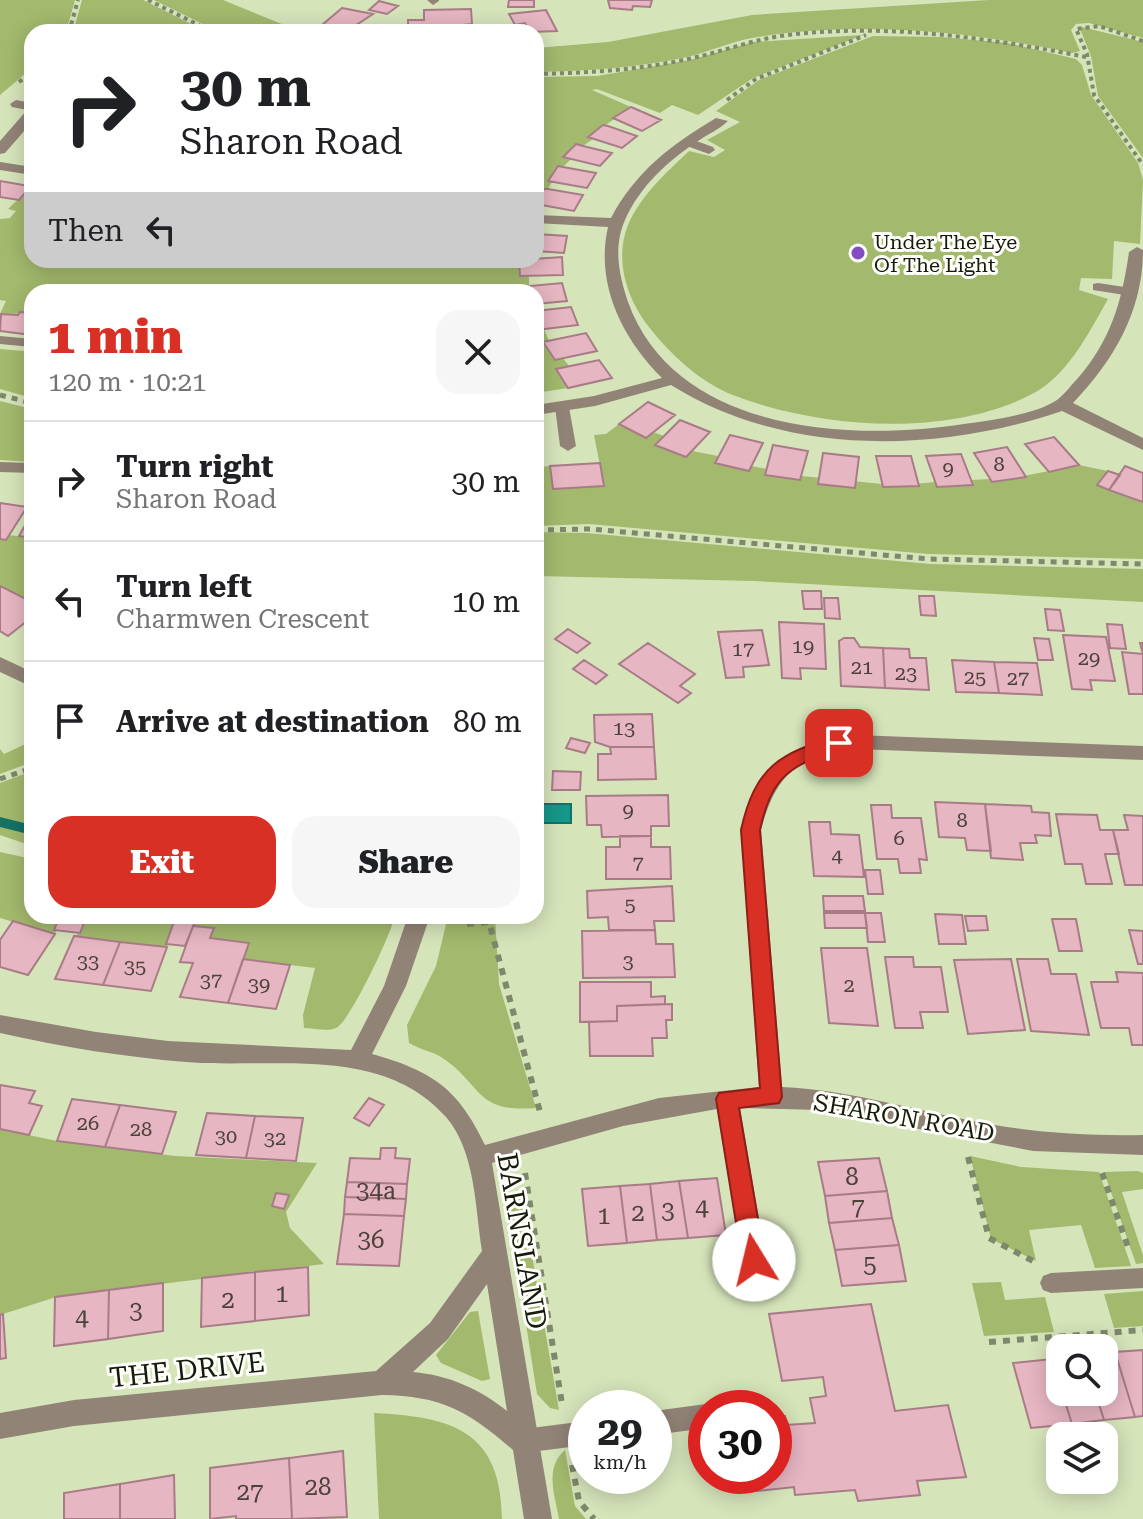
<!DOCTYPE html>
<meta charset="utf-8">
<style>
:root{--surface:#fff;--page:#f6f6f6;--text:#202124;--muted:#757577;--line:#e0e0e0;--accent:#d93025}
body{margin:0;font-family:"Roboto Serif",serif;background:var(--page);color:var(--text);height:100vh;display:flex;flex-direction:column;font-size:30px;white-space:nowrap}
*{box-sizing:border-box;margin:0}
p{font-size:26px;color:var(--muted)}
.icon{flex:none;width:44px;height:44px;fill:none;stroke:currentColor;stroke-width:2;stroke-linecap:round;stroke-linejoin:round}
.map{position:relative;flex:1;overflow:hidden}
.side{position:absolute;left:24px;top:284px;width:520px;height:640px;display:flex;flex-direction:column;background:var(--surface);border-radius:24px;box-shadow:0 4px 20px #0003}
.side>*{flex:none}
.banner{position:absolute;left:24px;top:24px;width:520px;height:244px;border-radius:24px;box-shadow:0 4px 20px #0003;background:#fff;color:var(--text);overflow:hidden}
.tools{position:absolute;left:1046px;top:1334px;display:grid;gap:16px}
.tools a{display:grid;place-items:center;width:72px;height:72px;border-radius:16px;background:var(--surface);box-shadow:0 4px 20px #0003;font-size:40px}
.speed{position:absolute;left:568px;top:1390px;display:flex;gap:16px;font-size:40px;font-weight:700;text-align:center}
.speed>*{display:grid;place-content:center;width:104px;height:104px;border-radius:50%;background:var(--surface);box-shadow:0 4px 20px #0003;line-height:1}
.speed small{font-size:20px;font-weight:400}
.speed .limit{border:12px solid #d22;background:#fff;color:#111}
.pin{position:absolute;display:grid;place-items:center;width:68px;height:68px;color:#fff;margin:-34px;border-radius:16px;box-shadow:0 4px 12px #0006}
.me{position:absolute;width:88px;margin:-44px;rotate:351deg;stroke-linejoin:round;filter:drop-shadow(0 0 6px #0008)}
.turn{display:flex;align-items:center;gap:28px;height:168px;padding:0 24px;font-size:36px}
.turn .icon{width:104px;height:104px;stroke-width:2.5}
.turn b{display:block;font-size:56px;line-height:68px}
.then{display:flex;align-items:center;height:76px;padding:0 24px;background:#0003;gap:16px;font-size:30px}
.round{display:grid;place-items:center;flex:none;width:84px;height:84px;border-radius:24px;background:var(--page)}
.headline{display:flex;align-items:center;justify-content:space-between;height:136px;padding:0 24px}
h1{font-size:48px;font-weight:800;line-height:60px;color:var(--accent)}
.cta{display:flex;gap:16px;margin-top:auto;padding:16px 24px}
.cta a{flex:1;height:92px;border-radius:24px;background:var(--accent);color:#fff;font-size:32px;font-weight:800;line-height:92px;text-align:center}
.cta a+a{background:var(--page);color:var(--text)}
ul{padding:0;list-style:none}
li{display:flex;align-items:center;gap:24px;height:120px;padding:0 24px;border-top:2px solid var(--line)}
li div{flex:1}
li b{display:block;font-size:30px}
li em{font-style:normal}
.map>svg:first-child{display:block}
.green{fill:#a3b96d}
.water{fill:#169789;stroke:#167264;stroke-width:2}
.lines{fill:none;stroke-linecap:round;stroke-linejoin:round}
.stream{fill:#167264;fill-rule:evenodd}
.building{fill:#e6b6c2;stroke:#a87c87;stroke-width:2}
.path-far2{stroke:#7e886a;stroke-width:4;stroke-dasharray:4 4;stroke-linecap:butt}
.path-far1{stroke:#7e886a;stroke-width:5;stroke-dasharray:6 6;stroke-linecap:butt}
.path{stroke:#7e886a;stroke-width:6;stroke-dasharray:7 7;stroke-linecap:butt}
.lane{fill:#928377;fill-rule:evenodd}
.street{fill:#928377;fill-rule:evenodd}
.route{fill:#d93025;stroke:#8d1f18;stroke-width:2}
.poi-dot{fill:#844cc3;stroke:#fefffb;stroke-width:3}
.labels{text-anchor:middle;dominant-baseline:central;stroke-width:6;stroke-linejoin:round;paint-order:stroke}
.far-poi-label{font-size:20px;fill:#171b0c;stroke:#fefffb;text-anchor:start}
.number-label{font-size:20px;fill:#4b423a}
.street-label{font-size:24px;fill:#171b0c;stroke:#fefffb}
.near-number-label{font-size:24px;fill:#4b423a}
.near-street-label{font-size:28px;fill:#171b0c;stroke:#fefffb}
</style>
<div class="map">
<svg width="1143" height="1519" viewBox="0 0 1143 1519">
<rect width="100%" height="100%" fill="#d6e4ba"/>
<path class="green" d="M0,0H75L66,32H32V68L0,95Z
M82,0H143L207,32L117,28L103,32H73Z
M154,0H223L289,27L310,32H219Z
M989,0H1143V38L1089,23L1076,24L1071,30L1080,51L1072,53C970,31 856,20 752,38C730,42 709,52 687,57C637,68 587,71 536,72V48L608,42L752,15Z
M1082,27L1143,42V158L1098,96L1091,56L1080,29Z
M863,35L753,78L698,115L672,105L660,113L597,89L592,90L631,107L589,137L593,139L583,146L576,144L564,157L571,159L563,167L557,166L548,180L552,182L548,189H544L536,202V77L597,76L690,60L753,42Z
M873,36L941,37L1007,43L1076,59L1082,65L1091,95L1138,163L1143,180L1140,244L1114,241L1112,279L1081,278L1079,290L1108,299C1091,329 1070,371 1039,390C956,439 820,429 733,395C700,382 670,354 649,327C627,299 614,260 628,225C641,195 666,173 689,151L714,157L725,150L707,140L740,122L716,111L759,80Z
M32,186V260H397V266L440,267L442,260H519L520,276H529V286L520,287L521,292H32V313L0,314L6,301L0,300V219L10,218L16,211L8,209Z
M544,329L549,341L543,343L554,360L563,358L569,366L557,369L568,388L536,393V330Z
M0,349L24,351L25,357L32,358V398L0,389Z
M0,401L32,409V462L0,460Z
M619,424L645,437L653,432L664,436L656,444L718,456L715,463L748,471L751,466L767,469L766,475L800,480L802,476L882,484L884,487L935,482L938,487L972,485L971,480L990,479L993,482L1079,465L1108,471L1097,485L1143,502V559L929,554L589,524L536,526V454L538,467L550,466L554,489L604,486L594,435L606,434Z
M536,532L586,533L930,564L1143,569V602L753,581L536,576Z
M9,535L32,538L29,572L32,602L0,586V539L6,540Z
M32,741V762L0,774V749L4,754Z
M32,771V846L0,835V783Z
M0,852L32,859V916H60L55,934L0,918Z
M69,916H176L167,947L74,936L80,933Z
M190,916H395C391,934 350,1022 336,1028C327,1032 314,1028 304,1028L303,1015L315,968L243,959L248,943L210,938L213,929L193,926L197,917Z
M448,916H495L499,984L536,1108C475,1113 483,1086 444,1059C433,1051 420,1050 409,1043L407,1025L436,966Z
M0,1129L57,1141L175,1156L317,1163L286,1212L290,1228L324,1264L56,1297L0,1315Z
M970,1156L1021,1167L1099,1172L1131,1266L1095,1268L1081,1225L1029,1230L1036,1261L991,1239Z
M1138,1171L1143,1173V1189L1122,1192L1143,1255V1263L1136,1264L1104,1172Z
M522,1198L559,1410L550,1408L537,1394L508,1210L514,1201Z
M1001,1282L1005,1300L1045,1297L1054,1332L984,1336L972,1283Z
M1143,1291V1326L1114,1328L1104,1294Z
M478,1311L490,1379L482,1381L441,1363L436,1355L470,1312Z
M374,1413C452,1417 501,1430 502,1519H379Z
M565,1450L575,1506L586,1519H559C555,1495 544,1468 565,1450Z"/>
<path class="water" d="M536,804H571V823H536Z"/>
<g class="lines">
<path class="stream" d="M0,817L32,825V835L0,827Z"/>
</g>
<path class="building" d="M509,0H534V7H508Z
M608,0H652L650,7L633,6L632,10L610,8Z
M379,1L398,6L387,14L369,10Z
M342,8L373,14L347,31L322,25Z
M471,9L472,24L408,31V20H424V10Z
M546,10L557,31L530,32L525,23L515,25L509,14Z
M631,107L661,120L642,131L613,118Z
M603,125L608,126L637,136L622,148L588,137Z
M576,144L583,146L612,153L600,166L563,157Z
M558,166L563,167L596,173L587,188L548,181Z
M0,181L29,186H31L19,200L0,197Z
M544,189H548L583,195L574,211L536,204Z
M536,234L567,236L564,253L536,251Z
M562,257L563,275L520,276L519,260Z
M562,283L567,301L536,304V292H521L519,287Z
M571,307L578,325L536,330V311Z
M20,312L32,313V335L0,331L1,314L18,315Z
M586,333L597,351L555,360L543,342Z
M599,360L612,378L568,388L556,369Z
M648,402L675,415L646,438L619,424Z
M680,420L710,432L686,457L655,445Z
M730,435L763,443L749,471L715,463Z
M1054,437L1079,465L1049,472L1025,444Z
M773,445L808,451L800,480L765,475Z
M1007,447L1026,477L992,482L974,453Z
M823,453L859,457L855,488L818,484Z
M961,454L973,485L937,487L926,456Z
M876,456H911L919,486L883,487Z
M600,463L604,486L553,489L550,466Z
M1125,466L1143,473V502L1109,490Z
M1108,471L1120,475L1109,490L1097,485Z
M0,503L27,507L6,540L0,539Z
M32,513V538L19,536Z
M0,586L32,602V617L8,636L0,631Z
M802,591H821L822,609H804Z
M919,596H934L936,616L921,615Z
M824,598H838L840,619L825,618Z
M1045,609L1060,610L1064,631L1048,630Z
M779,622L824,624L826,669L800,668L801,679L782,678Z
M1107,624L1122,625L1126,649L1110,648Z
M568,629L590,643L577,653L555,639Z
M762,630L769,665L743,667L744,677L726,678L718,632Z
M1063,635L1106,637L1115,681L1090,680L1092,690L1072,689Z
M844,638H854L860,647L883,648L885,688L841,686L839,641Z
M1034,638L1049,639L1053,660H1038Z
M648,643L695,674L680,686L691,693L678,703L619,664Z
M1140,643H1143V694H1129L1122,652L1143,654Z
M883,648L909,649L910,658H926L929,690L885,688Z
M584,660L607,675L596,684L573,669Z
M952,660L994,662L999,693L956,692Z
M994,662L1037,663L1042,695L999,693Z
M652,714L654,747H610L595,742L594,715Z
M571,738L590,743L585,753L566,748Z
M610,747H654L656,779L598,780V754H611Z
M553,771L581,772L580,790H552Z
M668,795L669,826H651V836L602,837L601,825H587L586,796Z
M935,802L985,804L991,851L967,850L965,838L939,837Z
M985,804L1031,806L1032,812L1049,813L1051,836L1035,835L1037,843H1020L1023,860L991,858Z
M871,805H891L892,818H921L927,860L919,859L921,873H900L898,859H877Z
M1056,814L1097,815L1100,830H1113L1119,854H1105L1112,884H1086L1082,864H1065Z
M1124,815L1143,816V885H1125L1113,830H1128Z
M809,822H830L831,834L859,835L864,877L814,876Z
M620,836H651V847H670L671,879H606V847H620Z
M865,870H880L883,894H868Z
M672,886L674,921H654L655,930H609L608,917L588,918L587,891Z
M823,896H863L865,911H824Z
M824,913H865L867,928H825Z
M865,913H881L885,942H868Z
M935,914L962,915L966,944H939Z
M60,916H69L86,918L80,933L54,930Z
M176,916L197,917L185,946L166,944Z
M965,916H986L988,930L968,931Z
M1052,919H1076L1082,951H1059Z
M13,921L55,934L28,975L0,967V940Z
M193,926L214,928L210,938L249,943L228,1003L180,997L193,963L180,962Z
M655,930L656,944H673L675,977L583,978L582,931Z
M1129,930L1143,931V964H1138Z
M74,936L120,942L103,985L55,979Z
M120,942L167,947L151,991L103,985Z
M821,948H867L878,1026L829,1023Z
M885,957H913L914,967H941L948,1012H920L923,1028H895Z
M243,959L290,965L276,1009L228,1003Z
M1011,959L1025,1030L968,1034L954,960Z
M1017,959H1048L1051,974H1076L1089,1035L1031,1031Z
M1116,972L1143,973V1045H1132L1129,1028H1101L1091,982H1118Z
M580,982H651V997L665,996V1004L617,1006V1021L580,1022Z
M672,1004V1020H666L667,1038H652L653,1056H590L589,1022L617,1021V1006Z
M0,1085L35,1091L29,1103L42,1106L29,1135L0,1129Z
M369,1098L384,1105L369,1126L354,1118Z
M72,1099L120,1105L105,1147L57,1141Z
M120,1105L176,1112L162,1154L105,1147Z
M207,1113L255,1116L246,1158L196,1155Z
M255,1116L303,1118L296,1161L246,1158Z
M381,1148H396L395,1158L410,1159L407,1184L347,1182L350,1158L380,1159Z
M879,1158L887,1191L825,1196L818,1162Z
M717,1178L726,1235L688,1238L679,1181Z
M679,1181L688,1238L657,1240L650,1184Z
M347,1182L407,1184L406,1199L345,1197Z
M650,1184L657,1240L627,1243L620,1186Z
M620,1186L627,1243L588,1246L582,1189Z
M887,1191L892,1218L829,1223L825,1196Z
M276,1193L289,1195L284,1209L272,1206Z
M345,1197L406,1199L404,1216L344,1214Z
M344,1214L404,1216L399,1266L337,1264Z
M892,1218L899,1245L835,1250L829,1223Z
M899,1245L906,1281L842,1286L835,1250Z
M308,1267L309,1315L255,1321V1272Z
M255,1272V1321L201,1327L202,1278Z
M163,1283V1331L108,1339L109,1290Z
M109,1290L108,1339L54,1346L55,1297Z
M871,1304L895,1411L948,1405L966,1477L917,1481L920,1495L858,1501L855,1490L795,1495L794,1487L747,1492L744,1476H774V1418L785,1416L786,1425L815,1423L810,1398L826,1396L823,1377L782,1381L769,1314Z
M3,1314L6,1358L0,1359V1315Z
M1143,1350V1416L1135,1417L1115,1352Z
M1115,1352L1135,1417L1104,1420L1095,1392H1104V1354Z
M1052,1359L1072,1424L1031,1428L1013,1363Z
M1062,1392H1095L1104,1420L1072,1424Z
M343,1451L347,1517L292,1519L289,1458Z
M289,1458L292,1519H236V1516L210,1519V1468Z
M174,1475L175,1519H120V1484Z
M120,1484V1519H64V1493Z"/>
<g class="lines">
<path class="path-far2" d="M148,0L213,32
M69,32L78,0
M1143,41L1099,26L1076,29L1087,54L1094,95L1143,165
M536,74C587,73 638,70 688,59C722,52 753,39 788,35C887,23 989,38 1086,57
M19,82L32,72
M727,100L756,79L866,35"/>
<path class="path-far1" d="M0,395L32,403
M536,530L590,529L929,559L1143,564
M0,779L32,768"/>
<path class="path" d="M467,924L489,922L540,1112
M968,1157L989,1238L1033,1261
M525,1173L562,1404
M1102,1173L1129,1250
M989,1342L1143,1330
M572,1465L579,1501L594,1519"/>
<path class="lane" d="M16,100L32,103V111L12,107L10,104Z
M688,138L713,147L715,150L709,154L684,145V139Z
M1098,283L1131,288L1138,292L1131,296L1093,290V284Z
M0,336L32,339V347L0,344Z
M562,402L569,407L576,446L568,451L560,446L555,407Z
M1143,1268V1288L1051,1293L1043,1290L1040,1283L1043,1276L1051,1273Z
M706,1404L714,1408H706V1428L654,1435V1411Z
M586,1421V1445L523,1453L515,1449L511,1441L515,1433L523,1429Z"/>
<path class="street" d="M427,0H439V1L433,5Z
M32,109V122L5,153L0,154V141L27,110Z
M716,118L728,121C720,129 708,134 698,141C668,161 640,186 625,220C613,247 619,275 628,302C675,432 848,442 964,424C989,421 1037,414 1057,400C1065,394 1071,385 1078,378C1111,340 1122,301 1129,252L1137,247L1143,250C1143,311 1114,360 1073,403L1143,438V450L1062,411C937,453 786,457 671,385L595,406L536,415V405L594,396L662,378C622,338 595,284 608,227L536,223V215L611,218C635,172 672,144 716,118Z
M0,162L32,167V175L0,170Z
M0,462L32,463V473L0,472Z
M0,657L32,672V687L0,672Z
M856,735L1143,746V760L856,749C798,756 776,773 761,830L782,1087C852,1090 920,1112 989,1124C1040,1133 1091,1136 1143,1135V1155L1033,1151L820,1110L740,1108L766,1260L763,1268L754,1271L745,1268L742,1260L717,1109L623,1126L492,1163L552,1519H524L513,1450C468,1411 442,1396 382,1395L74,1426L0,1439V1413L74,1400L376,1371L430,1323L482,1251C475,1208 476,1152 446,1117C382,1044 272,1069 186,1062C124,1057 62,1047 0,1033V1015L96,1032L168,1041L351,1050L384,986L408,916H430L406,986L372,1054C432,1071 458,1088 485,1145L659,1098L759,1087L741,830C759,763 788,743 856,735ZM487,1284L507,1411C480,1389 448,1375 413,1372L448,1339Z"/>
</g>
<path class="route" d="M839,736L845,738V748C792,764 772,774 760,830L782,1097L779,1103L739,1108L765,1260L762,1268L754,1271L746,1268L742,1260L716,1099L719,1093L760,1088L741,830C755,767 779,753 839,736Z"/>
<circle class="poi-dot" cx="858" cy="253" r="8"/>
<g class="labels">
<g class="far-poi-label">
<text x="874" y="242">Under The Eye<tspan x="874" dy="23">Of The Light</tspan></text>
</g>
<g class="number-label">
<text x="999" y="464">8</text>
<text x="948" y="468">9</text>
<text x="803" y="646">19</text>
<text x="743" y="649">17</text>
<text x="1089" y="658">29</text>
<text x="862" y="667">21</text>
<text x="906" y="673">23</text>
<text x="975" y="677">25</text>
<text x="1018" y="678">27</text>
<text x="624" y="728">13</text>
<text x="628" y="810">9</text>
<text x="962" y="820">8</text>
<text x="899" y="838">6</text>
<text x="837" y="855">4</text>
<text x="638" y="863">7</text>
<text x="630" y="904">5</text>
<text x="88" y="961">33</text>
<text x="628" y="961">3</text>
<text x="135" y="966">35</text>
<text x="211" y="980">37</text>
<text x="259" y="984">39</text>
<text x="849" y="985">2</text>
<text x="88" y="1123">26</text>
<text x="141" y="1129">28</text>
<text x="226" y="1136">30</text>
<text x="275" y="1138">32</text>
</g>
<g class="street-label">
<text transform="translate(904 1118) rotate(10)">SHARON ROAD</text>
</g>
<g class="near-number-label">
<text x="852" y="1177">8</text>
<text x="376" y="1191">34a</text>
<text x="858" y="1207">7</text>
<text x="702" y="1208">4</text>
<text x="668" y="1211">3</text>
<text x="638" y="1213">2</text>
<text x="604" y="1216">1</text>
<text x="371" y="1240">36</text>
<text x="870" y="1265">5</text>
<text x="282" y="1294">1</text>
<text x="228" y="1300">2</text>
<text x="136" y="1311">3</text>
<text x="82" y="1318">4</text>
<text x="318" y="1487">28</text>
<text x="250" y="1492">27</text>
</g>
<g class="near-street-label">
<text transform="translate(522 1241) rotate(80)">BARNSLAND</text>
<text transform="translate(187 1370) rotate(-6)">THE DRIVE</text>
</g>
</g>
</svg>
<div class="tools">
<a><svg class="icon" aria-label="search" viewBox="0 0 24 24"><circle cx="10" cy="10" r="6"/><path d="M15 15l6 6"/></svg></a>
<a><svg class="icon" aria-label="layers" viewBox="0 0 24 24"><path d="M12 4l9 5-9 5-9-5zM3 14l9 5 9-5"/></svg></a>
</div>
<div class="speed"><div>29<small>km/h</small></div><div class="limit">30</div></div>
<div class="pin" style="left:839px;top:743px;background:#d93025"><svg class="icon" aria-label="arrive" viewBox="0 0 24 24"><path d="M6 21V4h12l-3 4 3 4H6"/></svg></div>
<svg class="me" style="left:754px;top:1260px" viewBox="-20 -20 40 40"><circle r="19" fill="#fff"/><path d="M0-13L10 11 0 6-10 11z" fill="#d93025"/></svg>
<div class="banner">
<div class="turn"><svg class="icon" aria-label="right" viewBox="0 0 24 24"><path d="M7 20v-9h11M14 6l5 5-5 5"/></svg><div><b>30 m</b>Sharon Road</div></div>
<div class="then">Then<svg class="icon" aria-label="left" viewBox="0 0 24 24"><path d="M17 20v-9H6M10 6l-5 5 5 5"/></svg></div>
</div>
<section class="side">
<div class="headline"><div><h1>1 min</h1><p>120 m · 10:21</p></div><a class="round"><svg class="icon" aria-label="close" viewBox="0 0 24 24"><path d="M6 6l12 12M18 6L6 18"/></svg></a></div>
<ul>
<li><svg class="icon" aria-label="right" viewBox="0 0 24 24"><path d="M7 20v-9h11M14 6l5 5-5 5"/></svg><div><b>Turn right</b><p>Sharon Road</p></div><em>30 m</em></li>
<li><svg class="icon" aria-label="left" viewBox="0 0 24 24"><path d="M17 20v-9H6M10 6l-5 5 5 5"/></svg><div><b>Turn left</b><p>Charmwen Crescent</p></div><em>10 m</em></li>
<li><svg class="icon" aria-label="arrive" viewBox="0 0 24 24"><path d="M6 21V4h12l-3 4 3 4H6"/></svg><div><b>Arrive at destination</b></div><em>80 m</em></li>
</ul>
<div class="cta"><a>Exit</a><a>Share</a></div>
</section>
</div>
